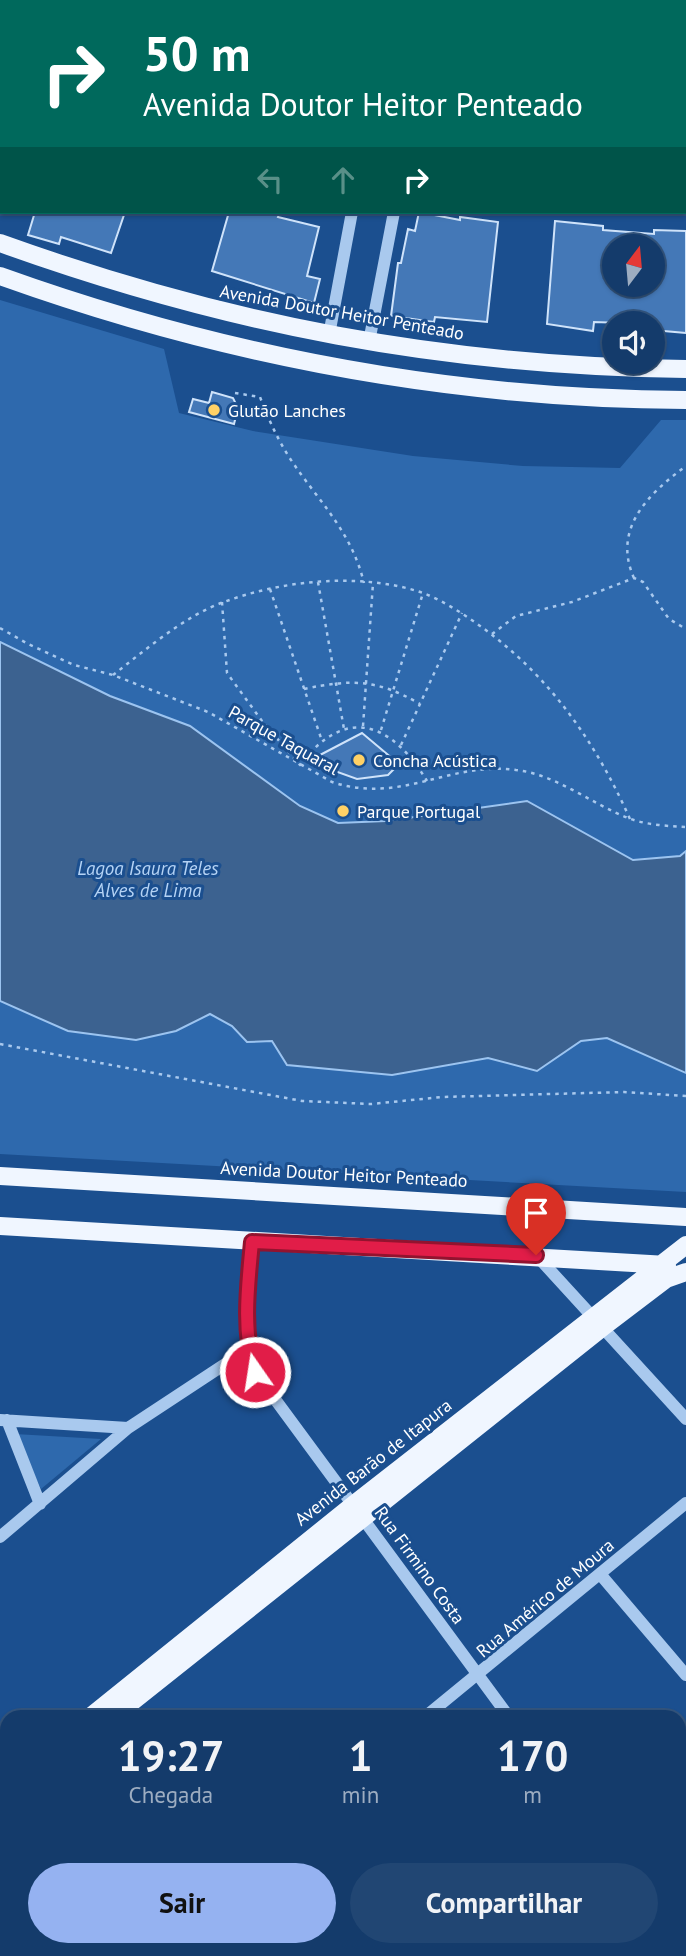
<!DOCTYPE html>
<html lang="pt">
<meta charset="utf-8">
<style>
:root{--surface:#143b6b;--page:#214673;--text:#f1f3f6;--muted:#9dadc1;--line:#33557e;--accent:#95b2f1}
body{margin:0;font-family:"PT Sans",sans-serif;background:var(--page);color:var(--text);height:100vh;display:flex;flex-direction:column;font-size:26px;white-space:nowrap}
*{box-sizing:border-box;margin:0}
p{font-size:23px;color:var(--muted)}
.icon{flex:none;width:38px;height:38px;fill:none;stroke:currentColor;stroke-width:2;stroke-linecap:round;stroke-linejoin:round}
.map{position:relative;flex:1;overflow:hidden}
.details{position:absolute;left:0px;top:1710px;width:686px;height:247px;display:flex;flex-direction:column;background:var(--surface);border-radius:21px 21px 0 0;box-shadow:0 2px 5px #0004,0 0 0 2px var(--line)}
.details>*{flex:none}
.banner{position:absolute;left:0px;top:0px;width:686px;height:214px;box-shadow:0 2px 5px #0004,0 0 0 2px var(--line);background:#00695c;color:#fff;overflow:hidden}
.needle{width:46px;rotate:16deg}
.fabs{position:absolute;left:602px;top:234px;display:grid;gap:14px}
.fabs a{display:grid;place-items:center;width:63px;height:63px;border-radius:50%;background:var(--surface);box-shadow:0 2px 5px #0004,0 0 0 2px var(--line);font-size:35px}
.pin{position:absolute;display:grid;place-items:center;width:60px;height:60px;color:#fff;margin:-72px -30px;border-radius:50% 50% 50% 0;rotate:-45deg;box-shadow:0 0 7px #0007}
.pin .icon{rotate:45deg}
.me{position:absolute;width:77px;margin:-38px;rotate:347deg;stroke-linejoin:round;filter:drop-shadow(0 0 5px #0008)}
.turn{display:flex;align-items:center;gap:24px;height:147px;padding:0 28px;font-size:32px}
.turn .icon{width:91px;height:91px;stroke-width:2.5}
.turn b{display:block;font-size:49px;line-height:60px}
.lanes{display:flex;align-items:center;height:66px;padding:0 28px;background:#0003;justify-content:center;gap:35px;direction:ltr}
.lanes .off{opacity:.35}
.eta{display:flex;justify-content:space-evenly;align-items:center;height:119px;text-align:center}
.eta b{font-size:42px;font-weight:800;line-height:49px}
.cta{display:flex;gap:14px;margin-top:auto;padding:14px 28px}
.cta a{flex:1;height:80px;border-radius:42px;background:var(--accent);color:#111;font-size:28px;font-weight:800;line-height:80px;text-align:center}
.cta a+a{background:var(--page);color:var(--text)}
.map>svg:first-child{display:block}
.green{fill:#2e69ad}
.water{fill:#3c6290;stroke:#9cc4f0;stroke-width:2}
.building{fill:#4478b7;stroke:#cfe3fa;stroke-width:2;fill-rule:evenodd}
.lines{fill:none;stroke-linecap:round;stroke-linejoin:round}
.path{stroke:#a9c9ee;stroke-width:2.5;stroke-dasharray:3.5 5;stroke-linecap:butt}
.minor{stroke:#a9c9ee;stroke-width:12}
.major{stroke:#f0f6ff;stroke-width:18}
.route-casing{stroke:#92132f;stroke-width:18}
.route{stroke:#e11d48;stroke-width:12}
.poi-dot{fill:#ffd166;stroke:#1b4f8f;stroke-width:2.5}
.labels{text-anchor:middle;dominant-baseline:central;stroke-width:6;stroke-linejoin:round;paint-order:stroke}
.street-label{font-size:18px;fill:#fff;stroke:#1b4f8f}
.poi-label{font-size:18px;fill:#fff;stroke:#1b4f8f;text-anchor:start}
.water-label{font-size:19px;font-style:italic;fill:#b5d3f5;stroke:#1b4f8f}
</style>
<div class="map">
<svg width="686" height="1956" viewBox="0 0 686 1956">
<rect width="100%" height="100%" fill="#1b4f8f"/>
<path class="green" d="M0,300L164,349L179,413L253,431L413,456L523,466L620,468L661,420H686V1192L0,1154Z
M15,1434L101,1439L41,1489Z"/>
<path class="water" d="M0,642L110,696L190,726L300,806L338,823L386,821L527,801L633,860L680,856L686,851V1073L607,1038L581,1041L537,1071L488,1058L392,1075L287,1065L272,1041L247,1042L232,1026L210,1014L176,1031L136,1040L68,1031L0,1001Z"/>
<path class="building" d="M35,212H125L111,253L61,237L59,244L28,235Z
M229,212H280L278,217L319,227L307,276L320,279L314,303L212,271Z
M419,212L460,220V217L498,222L487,322L435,317L434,322L391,316L398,263H401L408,229L415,231Z
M555,221L603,226V230L654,234V230L686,231V333L653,330V324L594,322L593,331L547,324ZM614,247H654L653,285H614Z
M212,392L233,398L238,408L234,424L189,412L193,399L209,403Z
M362,733L399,764L388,775L357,779L329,769L320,755Z"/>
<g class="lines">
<path class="path" d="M235,393L260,397C268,418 277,438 289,457C318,501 351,530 364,583
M634,578C612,529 648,494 686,466
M318,582L344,729
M270,589L321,738
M222,602L227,673L262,721L300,765C346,704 392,723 427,781
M0,628L28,644L74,665L113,675L208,712L332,782C402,805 448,761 516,770C555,774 592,804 628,818C646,825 667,826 686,827
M492,634L516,616L572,602L634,578L643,582L669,619L686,629
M113,675C144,651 186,615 224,602C283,580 362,572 423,593C444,601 465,615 483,628C551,678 596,743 630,819
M304,689C351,679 377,679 420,704
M363,726L373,583
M381,730L423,593
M401,745L462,613
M0,1044L302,1101L371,1104L442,1097L624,1092L686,1096"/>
<path class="minor" d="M158,0L165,2
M365,2V0
M451,2V0
M684,88H686
M329,335L352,212
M369,342L394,212
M252,1242C248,1285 241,1330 255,1372L509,1717
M537,1256L686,1419
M0,1420L128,1428
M7,1420L40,1504
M0,1537L128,1428L248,1349
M600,1574L686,1675
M425,1717L686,1503
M226,1950L231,1956
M455,1950L460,1956
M675,1950L680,1956
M114,1956L122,1950"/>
<path class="major" d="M0,243C228,325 443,366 686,369
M0,276C220,355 452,399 686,400
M0,1176L686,1217
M0,1226L667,1265
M90,1717L353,1505L686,1245
M113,1717L603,1327L666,1279L686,1272
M0,1790L7,1784
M0,1808L7,1802"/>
</g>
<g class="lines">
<defs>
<path id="route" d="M255,1372C242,1330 248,1285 252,1242L536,1255"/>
</defs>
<use href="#route" class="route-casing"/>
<use href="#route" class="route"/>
</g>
<g class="poi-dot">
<circle cx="214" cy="410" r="7"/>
<circle cx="359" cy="760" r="7"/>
<circle cx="343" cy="811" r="7"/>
</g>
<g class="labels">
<g class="street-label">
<text transform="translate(342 312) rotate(10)">Avenida Doutor Heitor Penteado</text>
<text transform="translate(284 740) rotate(29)">Parque Taquaral</text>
<text transform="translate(344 1174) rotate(3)">Avenida Doutor Heitor Penteado</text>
<text transform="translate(373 1462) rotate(-38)">Avenida Barão de Itapura</text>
<text transform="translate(420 1565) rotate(54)">Rua Firmino Costa</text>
<text transform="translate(545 1598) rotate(-40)">Rua Américo de Moura</text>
</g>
<g class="poi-label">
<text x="228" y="410">Glutão Lanches</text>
<text x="373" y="760">Concha Acústica</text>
<text x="357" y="811">Parque Portugal</text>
</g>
<g class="water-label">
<text x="148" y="868">Lagoa Isaura Teles<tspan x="148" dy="22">Alves de Lima</tspan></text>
</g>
</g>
</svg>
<div class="fabs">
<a><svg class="needle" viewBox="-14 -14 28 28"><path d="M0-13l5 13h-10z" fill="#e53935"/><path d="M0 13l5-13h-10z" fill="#9dadc1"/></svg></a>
<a><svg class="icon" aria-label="sound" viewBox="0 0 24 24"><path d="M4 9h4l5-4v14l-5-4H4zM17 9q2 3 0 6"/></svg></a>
</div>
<div class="pin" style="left:536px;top:1255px;background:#d93025"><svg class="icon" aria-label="arrive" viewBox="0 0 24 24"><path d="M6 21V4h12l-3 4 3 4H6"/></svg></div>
<svg class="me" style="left:255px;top:1372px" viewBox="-20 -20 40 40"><circle r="17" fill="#e11d48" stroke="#fff" stroke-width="3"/><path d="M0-11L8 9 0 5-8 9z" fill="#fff"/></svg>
<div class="banner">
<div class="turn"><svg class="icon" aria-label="right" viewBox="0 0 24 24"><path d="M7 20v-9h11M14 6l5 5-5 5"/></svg><div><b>50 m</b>Avenida Doutor Heitor Penteado</div></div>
<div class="lanes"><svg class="icon off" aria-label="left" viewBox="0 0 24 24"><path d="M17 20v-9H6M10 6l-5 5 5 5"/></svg><svg class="icon off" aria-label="ahead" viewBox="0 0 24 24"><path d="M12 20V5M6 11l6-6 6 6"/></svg><svg class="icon" aria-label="right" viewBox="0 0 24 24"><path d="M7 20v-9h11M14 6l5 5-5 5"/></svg></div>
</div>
<section class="details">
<div class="eta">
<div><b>19:27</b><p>Chegada</p></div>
<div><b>1</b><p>min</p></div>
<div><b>170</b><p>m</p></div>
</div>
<div class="cta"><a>Sair</a><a>Compartilhar</a></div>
</section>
</div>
